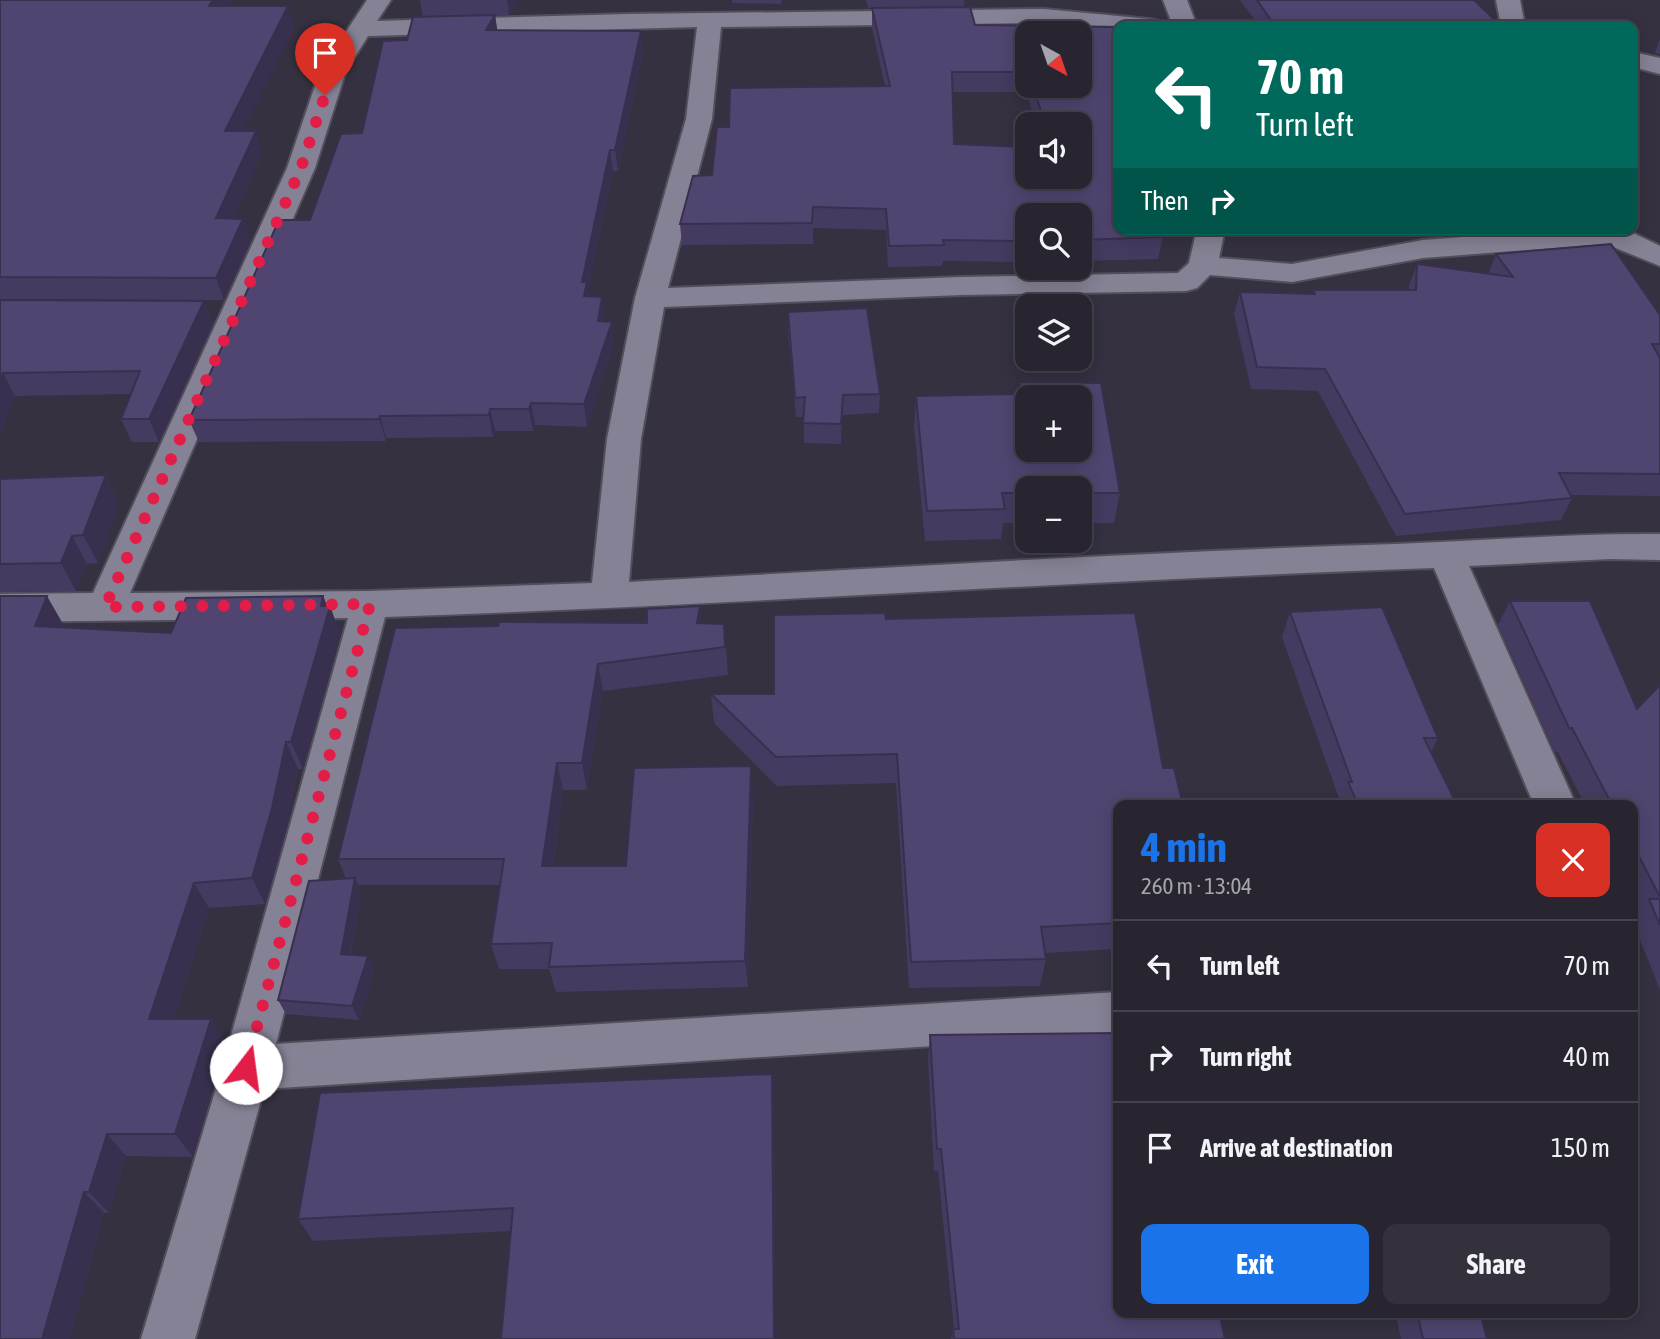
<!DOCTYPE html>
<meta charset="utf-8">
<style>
:root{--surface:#282531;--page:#34313d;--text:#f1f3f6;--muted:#a5a5ab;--line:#44424d;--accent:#1a73e8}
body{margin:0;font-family:"Asap Condensed",sans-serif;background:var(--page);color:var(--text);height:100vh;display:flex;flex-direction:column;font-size:26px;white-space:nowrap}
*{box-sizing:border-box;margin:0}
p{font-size:23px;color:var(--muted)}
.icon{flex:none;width:38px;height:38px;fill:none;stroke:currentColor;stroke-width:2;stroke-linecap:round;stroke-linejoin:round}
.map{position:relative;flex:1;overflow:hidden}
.drawer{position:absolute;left:1113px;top:800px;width:525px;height:518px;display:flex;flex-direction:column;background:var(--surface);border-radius:14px;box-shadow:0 4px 18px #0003,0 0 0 2px var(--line)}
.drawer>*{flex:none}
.top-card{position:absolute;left:1113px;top:21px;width:525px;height:214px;border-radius:14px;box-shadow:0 4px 18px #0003,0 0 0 2px var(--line);background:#00695c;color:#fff;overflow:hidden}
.needle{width:46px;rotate:140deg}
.buttons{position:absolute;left:1015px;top:21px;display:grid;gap:14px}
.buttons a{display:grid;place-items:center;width:77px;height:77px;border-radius:14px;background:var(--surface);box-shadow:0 4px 18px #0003,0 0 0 2px var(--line);font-size:35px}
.pin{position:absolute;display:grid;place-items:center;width:60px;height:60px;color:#fff;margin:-72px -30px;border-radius:50% 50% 50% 0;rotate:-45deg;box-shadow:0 0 7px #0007}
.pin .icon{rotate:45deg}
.me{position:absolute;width:77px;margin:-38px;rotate:15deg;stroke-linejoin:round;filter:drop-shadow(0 0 5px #0008)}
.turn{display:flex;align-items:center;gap:24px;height:147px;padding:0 28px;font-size:32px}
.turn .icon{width:91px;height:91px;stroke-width:2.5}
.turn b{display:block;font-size:49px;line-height:60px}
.then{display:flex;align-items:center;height:66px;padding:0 28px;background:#0003;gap:14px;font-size:26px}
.round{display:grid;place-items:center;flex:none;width:74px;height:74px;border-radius:14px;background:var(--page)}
.overview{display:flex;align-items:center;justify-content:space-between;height:119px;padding:0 28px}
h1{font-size:42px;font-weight:700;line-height:52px;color:var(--accent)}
.button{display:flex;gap:14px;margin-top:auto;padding:14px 28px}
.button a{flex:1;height:80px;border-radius:14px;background:var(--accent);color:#fff;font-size:28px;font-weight:700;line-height:80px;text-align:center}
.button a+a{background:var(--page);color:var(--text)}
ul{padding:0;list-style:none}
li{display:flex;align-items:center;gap:21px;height:91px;padding:0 28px;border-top:2px solid var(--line)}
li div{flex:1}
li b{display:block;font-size:26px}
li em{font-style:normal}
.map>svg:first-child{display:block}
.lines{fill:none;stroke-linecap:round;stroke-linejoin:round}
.minor-casing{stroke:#524f5c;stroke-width:4}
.minor{fill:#868295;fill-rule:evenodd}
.wall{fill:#453b60;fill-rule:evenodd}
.shaded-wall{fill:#38304e}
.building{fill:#504570;stroke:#38304e;stroke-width:2;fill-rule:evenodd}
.route{stroke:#e11d48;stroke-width:12;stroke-dasharray:0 21.6}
</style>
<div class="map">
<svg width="1660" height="1339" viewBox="0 0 1660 1339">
<rect width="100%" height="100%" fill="#353141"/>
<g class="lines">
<defs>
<path id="minor" d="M367,0H391L377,21L628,14L1044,9L1150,19L1159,21L1162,26H1118V30L1044,23L721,27L712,119L668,288L961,277L1178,273L1189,263L1197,229H1225L1219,258L1292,264L1423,240L1571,229H1625L1660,246V266L1606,244L1423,258L1292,282L1210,275L1197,288L1186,291L961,295L664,307L641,439L629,582C884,568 1140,552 1396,544C1484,541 1572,533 1660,534V560L1610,559L1469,566L1576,805H1534L1434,568C1084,580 735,605 385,617L276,1044L1118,992V1034L264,1089L195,1339H141L222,1068L348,618L0,622V594L93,593L287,168L320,71ZM697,27L686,119L635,298L607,439L592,583L370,591L130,593L315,168L346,71L368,36Z
M1163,0H1187L1197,26H1173Z
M1496,0H1520L1525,26H1501Z
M1633,52L1660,58V74L1633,67Z"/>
</defs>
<use href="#minor" class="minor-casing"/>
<use href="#minor" class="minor"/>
</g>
<path class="wall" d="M0,0L228,6L294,27L243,131L262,153L233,219H243L251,241L224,300L0,299Z
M420,0H517L509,15H495L497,30L643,51L618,171H613L588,289L589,296L602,297L604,322H612L614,344L587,427L535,425L533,431H495L493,437L386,438V441L199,442L189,420L362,133L407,40L423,17Z
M732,0H782L781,4L732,3Z
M866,0H964V7L975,25L1118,27V229L1163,237L1158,259L1080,261V215H1027V262L943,261L942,266L888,267L886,230L813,228V244L682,245L680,224L712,175L729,127L885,86L872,28V8H868ZM1027,33L1080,86H1027ZM952,92H1026L1036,124H1080L1027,177L954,144Z
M1240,0H1474L1501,26H1259Z
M1660,39V54L1655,53Z
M1496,254L1660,315V496L1571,495L1572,498L1561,520L1396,536L1318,391L1251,389L1234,314L1240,292L1312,294L1313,290H1409V285L1417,264L1488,274Z
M0,300L204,301L213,324L159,442H132L121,419L131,394L15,396L0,433Z
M788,312L880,394L879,413L842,415L841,444L804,443V417H796L788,331Z
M1020,382L1120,493L1114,523H1080V488H1027V523H1003L1001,539L925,541L914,426L916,396L1018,395Z
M106,475L119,503L98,563L87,564L76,591L0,592V479Z
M0,596L63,624L62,628L171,633L323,596L327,606H330L340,634L303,769H298L285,834L265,904L209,908L174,1019L226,1043L193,1157L126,1156L109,1213H104L70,1339H0Z
M1510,601L1637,709L1660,685V990L1633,922L1639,913L1633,899V805H1585L1558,752H1555L1498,625Z
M1290,612L1438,738L1431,752L1457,805H1338L1340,801L1282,637Z
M886,619L1118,805V949L1045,953L1046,959L1040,986L909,988L896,783L777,786L714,723L711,694H774Z
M647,623L724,624L728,675L603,691L587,790H563L553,866H626L753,794L748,987L556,992L549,969H499L491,944L500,885H358L361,893L351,954L375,970L359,1020L286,1014L278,1000L346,879L338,859Z
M930,1035L1225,1339H951L953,1329H954L938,1171H934L928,1060Z
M774,1099L775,1339H501L511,1231L313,1241L298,1219Z
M1395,1312H1480L1487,1339H1401Z"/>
<path class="shaded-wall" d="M213,0H232L216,27L209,6Z
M507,0H517L509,15Z
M288,6L294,27L232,154L225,131Z
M495,15L498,35L486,30Z
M641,31L643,51L618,171L615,150Z
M256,131L262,153L223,241L216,218Z
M610,150L613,171L588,289L591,304L587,318L582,282Z
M243,219L251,241L224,300L216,278Z
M602,297L605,319L601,343L598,321Z
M204,301L213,324L159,442L149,419Z
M612,322L614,344L587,427L584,404Z
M3,373L15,396L0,433V380Z
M531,403L535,425L533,431L529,409Z
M490,409L495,431L493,437L489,415Z
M380,416L386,438V441L379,419Z
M106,475L119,503L98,563L83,535Z
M72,536L87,564L76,591L61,563Z
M47,596L63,624L51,654L35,626Z
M323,596L329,610L330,606L340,634L303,769L291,742Z
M700,606L703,634L699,651L697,623Z
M598,664L603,691L587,790L582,763Z
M286,742L298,769L285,834L265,904L252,878Z
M557,763L563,790L549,892L542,866Z
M751,766L753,794L748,987L745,961Z
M355,878L361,893L348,968L341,954Z
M194,883L209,908L166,1043L149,1019Z
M368,956L375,970L359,1020L352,1006Z
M211,1019L226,1043L193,1157L175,1134Z
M772,1074L774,1099L775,1339H774Z
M107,1134L126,1156L109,1213L89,1192Z
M84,1192L104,1213L70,1339H42Z"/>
<path class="building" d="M0,0H213L209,6H288L225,131H256L216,218L243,219L216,278L0,277Z
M1257,0H1474L1501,26H1275Z
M970,7L975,25L1118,27V229H1160L1163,237L1080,240V215H1027V241L943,240L944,245L889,246L886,209L813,207L812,223L680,224L693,176L712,175L717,127H729L730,88L890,86L872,8ZM1027,33H1080V86H1033L1045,124H1080V177H1027V147L954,144L952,72H1027Z
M495,15L486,30L641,31L615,150H610L582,282H587L584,296L602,297L598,321L612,322L584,404L531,403L529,409H490L489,415L380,416L379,419L189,420L279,220H310L341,134L362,133L383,41L407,40L413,17Z
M1611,244L1660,315V344H1652L1660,358V474L1559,473L1572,498L1405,514L1325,369L1257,367L1240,292L1315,294L1313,290H1416L1417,264L1513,277L1496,254Z
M0,300L204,301L149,419H121L140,371L3,373L0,380Z
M867,308L880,394L843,395L841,424L803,423L805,397L795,398L788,312Z
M1020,382L1101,383L1120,493H1080V488H1027V493H1002L1005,509L927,511L916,396L1021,394ZM1027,397H1080V450H1027Z
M106,475L83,535L72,536L61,563L0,564V479Z
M0,596H47L35,626L171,633L186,598L323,596L321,606H330L291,742H286L272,808L252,878L194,883L149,1019H211L175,1134H107L89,1192H84L42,1339H0Z
M1510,601H1590L1637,709L1660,685V897L1633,845V805H1612L1572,728H1569Z
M700,606L697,623L724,624L725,647L598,664L582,763H557L542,866H626L634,768L751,766L745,961L549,967L552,943L491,944L504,859H338L395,628L498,626L499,622L647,623V609Z
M1382,607L1438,738H1424L1457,805H1358L1348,782H1352L1290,612Z
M885,613L886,619L1135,613L1163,768H1174L1183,805H1118V923L1041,927L1046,959L911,962L897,754L776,757L711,694H774V615Z
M355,878L341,954L368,956L352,1006L278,1000L309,881Z
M1649,899H1660V925Z
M1118,1033V1312H1219L1225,1339H954L953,1329H959L941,1149H937L930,1035Z
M772,1074L774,1339H501L513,1208L298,1219L320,1093Z
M1417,1312H1480L1487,1339H1423Z"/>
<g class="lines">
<path class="route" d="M246,1068L370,604L105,607L301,168L325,95"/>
</g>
</svg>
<div class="buttons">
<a><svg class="needle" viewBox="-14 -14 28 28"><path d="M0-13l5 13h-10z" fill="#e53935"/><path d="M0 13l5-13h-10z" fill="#a5a5ab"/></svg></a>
<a><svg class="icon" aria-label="sound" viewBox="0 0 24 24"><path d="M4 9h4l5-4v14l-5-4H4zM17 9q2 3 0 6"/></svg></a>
<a><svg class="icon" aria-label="search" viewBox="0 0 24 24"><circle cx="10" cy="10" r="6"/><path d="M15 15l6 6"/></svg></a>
<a><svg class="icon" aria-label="layers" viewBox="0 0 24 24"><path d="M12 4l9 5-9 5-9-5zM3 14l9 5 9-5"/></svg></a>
<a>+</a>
<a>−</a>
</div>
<div class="pin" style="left:325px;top:95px;background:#d93025"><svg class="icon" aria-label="arrive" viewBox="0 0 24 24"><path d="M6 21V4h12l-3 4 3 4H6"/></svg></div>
<svg class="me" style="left:246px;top:1068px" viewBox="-20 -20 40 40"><circle r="19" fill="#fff"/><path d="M0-13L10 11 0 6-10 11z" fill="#e11d48"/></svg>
<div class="top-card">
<div class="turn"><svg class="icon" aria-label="left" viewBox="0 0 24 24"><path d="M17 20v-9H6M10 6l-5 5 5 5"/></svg><div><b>70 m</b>Turn left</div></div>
<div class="then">Then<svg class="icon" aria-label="right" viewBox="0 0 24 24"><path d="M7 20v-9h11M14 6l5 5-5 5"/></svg></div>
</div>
<section class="drawer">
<div class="overview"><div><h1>4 min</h1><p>260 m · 13:04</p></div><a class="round" style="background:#d93025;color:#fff"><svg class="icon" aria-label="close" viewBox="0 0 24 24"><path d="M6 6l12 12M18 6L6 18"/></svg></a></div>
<ul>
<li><svg class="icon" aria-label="left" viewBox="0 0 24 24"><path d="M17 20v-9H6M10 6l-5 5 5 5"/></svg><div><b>Turn left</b></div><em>70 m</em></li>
<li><svg class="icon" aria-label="right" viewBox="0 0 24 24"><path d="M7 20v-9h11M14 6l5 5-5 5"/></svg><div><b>Turn right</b></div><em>40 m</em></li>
<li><svg class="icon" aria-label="arrive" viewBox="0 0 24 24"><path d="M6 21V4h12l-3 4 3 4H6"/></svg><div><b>Arrive at destination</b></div><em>150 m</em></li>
</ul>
<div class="button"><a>Exit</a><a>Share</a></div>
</section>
</div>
